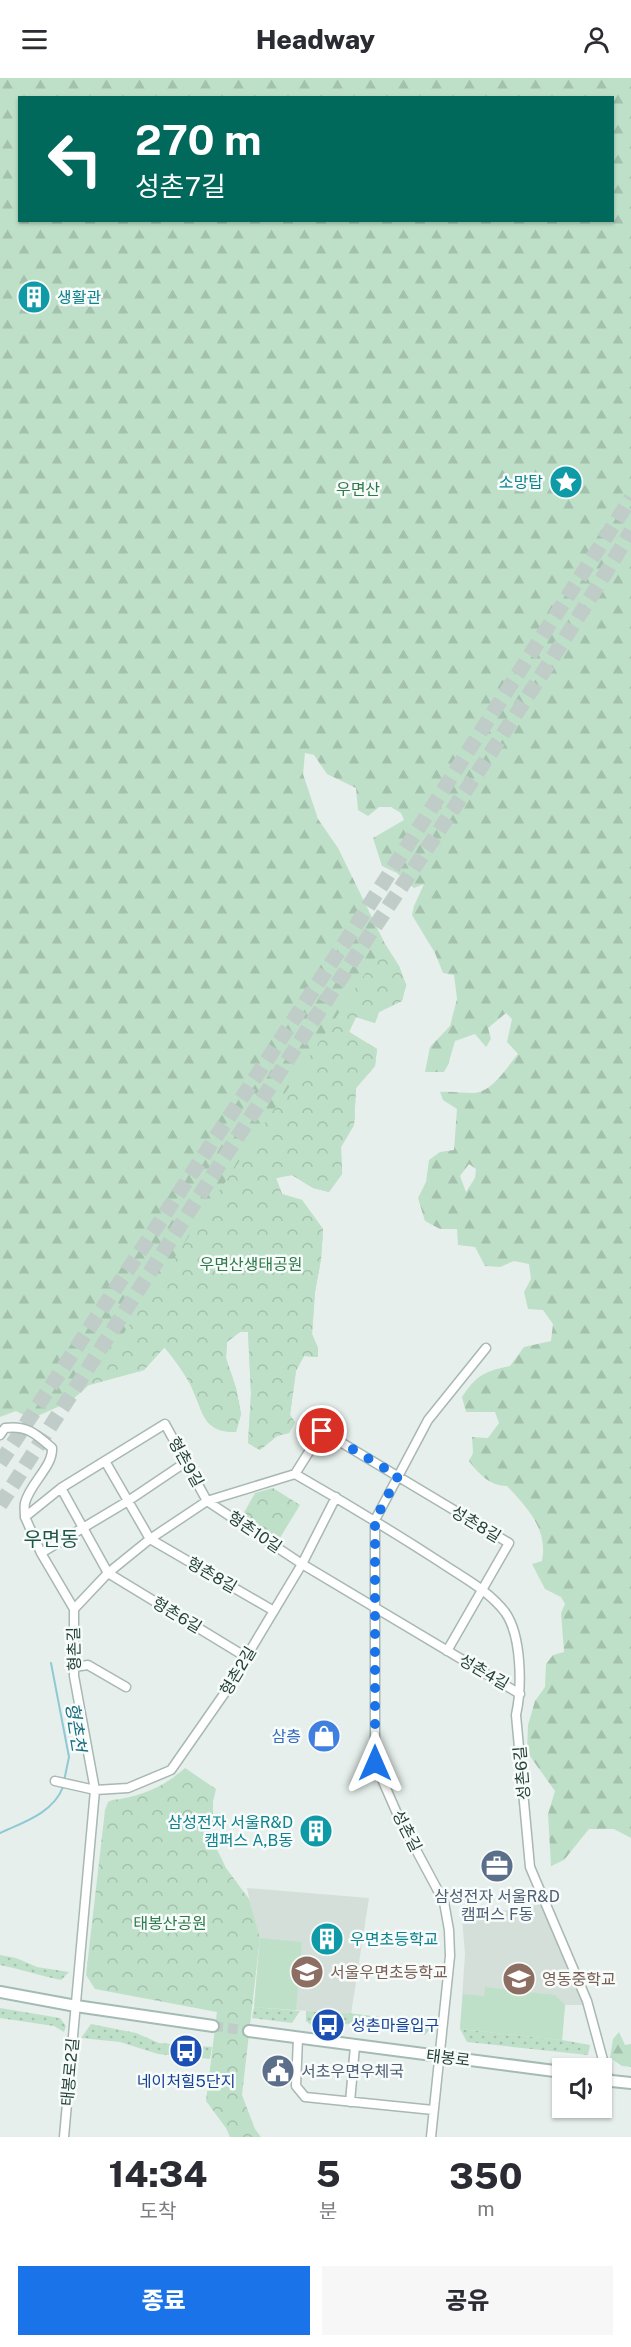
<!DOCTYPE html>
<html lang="ko">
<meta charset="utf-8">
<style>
:root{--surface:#fff;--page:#f7f7f7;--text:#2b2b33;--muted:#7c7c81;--accent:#1a73e8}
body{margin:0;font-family:"Public Sans","Noto Sans KR",sans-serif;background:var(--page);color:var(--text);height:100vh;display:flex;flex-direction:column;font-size:22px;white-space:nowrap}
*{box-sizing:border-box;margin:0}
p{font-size:20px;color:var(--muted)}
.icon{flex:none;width:33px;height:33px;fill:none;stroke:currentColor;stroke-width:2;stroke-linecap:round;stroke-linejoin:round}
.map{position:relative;height:2059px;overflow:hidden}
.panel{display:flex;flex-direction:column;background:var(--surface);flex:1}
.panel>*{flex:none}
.hud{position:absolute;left:18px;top:18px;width:596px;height:126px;border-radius:0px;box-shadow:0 2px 4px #0004;background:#00695c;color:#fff;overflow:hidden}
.fabs{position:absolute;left:552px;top:1980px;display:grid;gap:12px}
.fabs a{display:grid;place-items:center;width:60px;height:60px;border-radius:0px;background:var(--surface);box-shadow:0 2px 4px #0004;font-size:30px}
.pin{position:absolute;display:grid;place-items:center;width:51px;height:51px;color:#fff;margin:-26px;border:3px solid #fff;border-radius:50%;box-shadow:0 2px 6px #0007}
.me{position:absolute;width:66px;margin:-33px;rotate:0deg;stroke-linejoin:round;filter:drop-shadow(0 0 4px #0008)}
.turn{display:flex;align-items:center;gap:21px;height:126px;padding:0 18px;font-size:27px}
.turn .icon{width:78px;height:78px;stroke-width:2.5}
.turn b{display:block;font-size:42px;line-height:51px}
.eta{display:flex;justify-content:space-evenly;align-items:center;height:102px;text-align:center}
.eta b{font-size:36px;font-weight:800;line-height:42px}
.action{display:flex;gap:12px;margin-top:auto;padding:12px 18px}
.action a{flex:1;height:69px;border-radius:0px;background:var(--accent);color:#fff;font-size:24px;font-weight:800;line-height:69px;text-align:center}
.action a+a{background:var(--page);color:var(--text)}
header{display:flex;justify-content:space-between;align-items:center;height:78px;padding:0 18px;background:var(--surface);font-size:27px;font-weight:800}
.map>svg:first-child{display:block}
.built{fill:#d4dfda}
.grass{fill:url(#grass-dots)}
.forest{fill:url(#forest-firs);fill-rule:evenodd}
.park{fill:url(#park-crowns)}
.pitch{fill:#bfe0c8}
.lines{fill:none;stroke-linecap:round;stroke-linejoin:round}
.stream{stroke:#8ec9d4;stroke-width:2}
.secondary-tunnel{stroke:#bfccc8;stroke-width:10;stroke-dasharray:10 5;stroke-linecap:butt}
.highway-tunnel{stroke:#bfccc8;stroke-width:15;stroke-dasharray:15 8;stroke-linecap:butt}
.street-casing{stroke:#a8b8b2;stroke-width:11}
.secondary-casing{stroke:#a4bbb3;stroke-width:14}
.street{stroke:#fff;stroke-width:8}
.secondary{stroke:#fff;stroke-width:10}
.route{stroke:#1a73e8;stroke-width:10;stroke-dasharray:0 18}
.labels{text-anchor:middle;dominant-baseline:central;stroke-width:5;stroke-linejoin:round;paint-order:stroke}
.culture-label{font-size:16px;fill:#0d838f;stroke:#f7fbf9;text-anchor:start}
.park-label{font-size:16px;fill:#2d7a4b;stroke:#f7fbf9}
.street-label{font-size:16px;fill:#24423a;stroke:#f7fbf9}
.shop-label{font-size:16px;fill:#366cbe;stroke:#f7fbf9;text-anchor:end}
.service-label{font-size:16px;fill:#4e5e75;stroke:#f7fbf9}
.education-label{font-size:16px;fill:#785e54;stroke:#f7fbf9;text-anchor:start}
.transit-label{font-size:16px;fill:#164399;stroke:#f7fbf9;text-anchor:start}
.water-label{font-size:18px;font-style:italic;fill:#1c6f80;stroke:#f7fbf9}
.quarter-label{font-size:20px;fill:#1f5548;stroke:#f7fbf9}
</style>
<header><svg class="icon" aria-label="menu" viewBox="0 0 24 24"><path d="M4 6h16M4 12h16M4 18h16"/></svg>Headway<svg class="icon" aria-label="person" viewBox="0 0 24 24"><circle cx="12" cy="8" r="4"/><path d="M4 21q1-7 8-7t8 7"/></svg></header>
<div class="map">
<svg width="631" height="2059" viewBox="0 0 631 2059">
<defs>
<pattern id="grass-dots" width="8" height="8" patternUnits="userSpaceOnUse" patternTransform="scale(1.5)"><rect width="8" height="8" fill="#bfe0c8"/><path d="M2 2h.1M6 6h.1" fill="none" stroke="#a4c1ad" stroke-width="1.8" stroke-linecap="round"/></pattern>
<pattern id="forest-firs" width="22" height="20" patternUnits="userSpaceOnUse" patternTransform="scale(1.5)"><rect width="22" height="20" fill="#bfe0c8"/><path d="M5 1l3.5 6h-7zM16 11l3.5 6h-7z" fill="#a4c1ad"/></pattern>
<pattern id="park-crowns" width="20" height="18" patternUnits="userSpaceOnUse" patternTransform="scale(1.5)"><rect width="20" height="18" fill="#bfe0c8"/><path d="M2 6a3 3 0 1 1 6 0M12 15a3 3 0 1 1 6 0" fill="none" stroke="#a4c1ad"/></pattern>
</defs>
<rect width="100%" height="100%" fill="#e6efeb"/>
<path class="built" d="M247,1810L369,1820L351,1936L254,1929L260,1860L252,1834Z
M542,1826L585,1927H565L562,1962L460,1951L465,1876L462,1840Z"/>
<path class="grass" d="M0,1877L16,1880L37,1889L69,1894L61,1902C40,1898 21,1891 0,1887Z
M254,1929L300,1933L292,1945L252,1940Z
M0,1930L60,1940L66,1948L64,1954L54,1948L0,1940Z
M306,1933C328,1934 351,1935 373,1938C391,1940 416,1953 433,1944V1948L425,1957L390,1954L372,1947L339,1946L319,1949L311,1947L306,1943Z
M91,1946L136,1955L159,1965L212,1969L210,1981L158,1976L120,1964L81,1960Z
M460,1951L562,1962L590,1967L588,1977L467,1964Z"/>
<path class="forest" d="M0,0H631V1760L614,1751H589L564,1782L551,1788L548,1736L555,1713L527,1674L528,1647L535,1623L545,1609L546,1586L553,1577L564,1574L561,1535L565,1526L561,1519L545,1511L532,1486L542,1483C548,1451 528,1431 507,1408C490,1408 479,1396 469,1383L473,1375L472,1359L488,1360L499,1345L495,1334H466L462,1319C476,1298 484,1293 510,1288L524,1269L551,1263L553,1246L543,1232L528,1231L524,1214L531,1201L529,1186L514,1183L500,1189L485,1188L475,1169L458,1167L457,1151H440L425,1143L418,1120L426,1104L429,1082L440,1074L454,1072L457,1031L443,1022L440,1014C451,1013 461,1015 473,1015C492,1015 507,989 518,976L507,964L512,941L506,935L488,950L491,961L486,969L475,956L455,963L448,987L444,994H425L430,969L450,948L457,921L454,897L443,895L435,875L412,837L414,828L424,806L414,810L397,795L382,788L373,760L404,742L401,735L391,729H379L368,738L358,732L356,710L327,696L314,677L305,675L303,696L318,741L338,770L385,866L399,888L406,907L402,923L379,934L375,945L356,939L349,954L377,971L375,988L356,1010L354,1047L341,1069L342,1096L329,1114L313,1110L292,1097L276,1100L282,1116L302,1122L323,1151L321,1181L315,1214L312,1256L318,1270V1279L304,1278L296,1292L290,1337L295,1344L289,1355L277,1358L260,1372L248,1365L251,1316L248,1254H240L227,1264L226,1280L236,1310L241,1336L236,1354C202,1355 203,1332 191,1308C184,1294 174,1281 164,1269L144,1292L89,1307L71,1323L31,1341L16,1333L0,1339ZM20,20H612V142H20ZM469,1086L476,1091L475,1100L466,1114L460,1098Z
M619,1954L625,1967L631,1966V1989L622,1988L610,1980L613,1961Z"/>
<path class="park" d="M385,866L399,888L406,907L402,923L379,934L375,945L356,939L349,954L377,971L375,988L356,1010L354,1047L341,1069L342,1096L329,1114L313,1110L292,1097L276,1100L282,1116L302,1122L323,1151L321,1181L315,1214L312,1256L318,1270V1279L304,1278L296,1293L290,1337L295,1344L289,1355L277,1358L260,1372L248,1365L251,1316L248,1254H240L227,1264L226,1280L236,1310L241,1336L236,1354C202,1355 203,1332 191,1308C184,1294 174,1281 165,1269L144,1292L89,1307Z
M273,1410L300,1427L278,1463L241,1440L255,1415Z
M185,1690L216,1711L213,1724V1763L226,1790L249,1821L260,1860L242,2017L255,2051L261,2059H230L226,2050L206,2023L217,1934L95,1911L86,1897L105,1732L108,1724L112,1722C140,1719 164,1709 185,1690Z"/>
<path class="pitch" d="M260,1860L302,1864L296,1932L254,1929Z
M485,1909L555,1917L565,1927L562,1962L460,1951L463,1916L484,1918Z"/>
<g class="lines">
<path class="stream" d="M51,1585L69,1679L64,1703
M0,1755C24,1744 53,1735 63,1709"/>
<path class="secondary-tunnel" d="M213,1948L249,1953"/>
<path class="highway-tunnel" d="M0,1385L353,852L631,420
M0,1427C122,1237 244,1048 368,859C457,725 548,592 631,453"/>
<defs>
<path id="street" d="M0,1357L5,1350C27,1347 36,1356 52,1370C53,1389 30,1405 25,1425C24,1429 25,1435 25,1439
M105,1383L150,1461L274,1533
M295,1396L322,1353L509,1465L447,1573
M61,1410L25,1439L41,1475L74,1531
M41,1475L128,1423L186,1384
M246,1579L108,1495L61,1410L165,1346L207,1423L302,1486L520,1616
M74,1589L88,1587L126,1609
M55,1703L95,1712L128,1710L171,1692L224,1616L302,1486L336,1419
M298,1960L296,2008L305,2019L433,2032
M350,2024L355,1968
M64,2059L95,1712L74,1598V1531L108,1495L150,1461L207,1423L295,1396C344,1424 392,1453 440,1484C462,1499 488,1512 505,1534C522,1558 522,1610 516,1637L530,1789L587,1923L609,2004
M431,2059L450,1878L449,1852L444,1824L399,1740L375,1685V1442L428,1342L486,1270"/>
<path id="secondary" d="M0,1914L76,1928L213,1948
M249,1953L562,1994
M602,2002L631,2005"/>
</defs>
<use href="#street" class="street-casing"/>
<use href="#secondary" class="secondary-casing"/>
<use href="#street" class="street"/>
<use href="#secondary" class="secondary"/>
</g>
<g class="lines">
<path class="route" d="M322,1353L398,1398L375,1442V1685"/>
</g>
<defs>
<symbol id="building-disc" viewBox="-11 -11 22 22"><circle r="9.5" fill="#0f9aa8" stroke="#f7fbf9"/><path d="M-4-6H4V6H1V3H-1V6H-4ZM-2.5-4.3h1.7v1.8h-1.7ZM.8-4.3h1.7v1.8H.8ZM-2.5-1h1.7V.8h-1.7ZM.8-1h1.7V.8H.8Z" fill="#fff"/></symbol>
<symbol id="sight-disc" viewBox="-11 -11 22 22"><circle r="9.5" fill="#0f9aa8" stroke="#f7fbf9"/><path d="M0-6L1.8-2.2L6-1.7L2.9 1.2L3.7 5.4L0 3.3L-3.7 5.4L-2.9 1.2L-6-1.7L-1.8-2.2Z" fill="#fff"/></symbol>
<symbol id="shop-disc" viewBox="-11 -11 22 22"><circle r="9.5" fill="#3f7fe0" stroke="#f7fbf9"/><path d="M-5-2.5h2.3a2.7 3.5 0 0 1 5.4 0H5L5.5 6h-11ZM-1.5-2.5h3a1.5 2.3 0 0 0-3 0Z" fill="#fff"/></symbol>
<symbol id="office-disc" viewBox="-11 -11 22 22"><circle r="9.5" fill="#5c6f8a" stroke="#f7fbf9"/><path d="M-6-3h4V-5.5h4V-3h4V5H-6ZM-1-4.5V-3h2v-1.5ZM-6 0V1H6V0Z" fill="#fff"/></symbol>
<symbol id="school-disc" viewBox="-11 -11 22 22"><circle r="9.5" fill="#8d6e63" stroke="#f7fbf9"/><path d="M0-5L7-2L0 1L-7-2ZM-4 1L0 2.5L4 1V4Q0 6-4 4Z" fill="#fff"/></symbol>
<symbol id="bus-disc" viewBox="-11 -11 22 22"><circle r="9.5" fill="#1a4fb4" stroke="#f7fbf9"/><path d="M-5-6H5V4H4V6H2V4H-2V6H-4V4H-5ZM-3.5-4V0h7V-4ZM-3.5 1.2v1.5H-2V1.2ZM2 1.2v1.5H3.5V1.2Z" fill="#fff"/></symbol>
<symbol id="civic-disc" viewBox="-11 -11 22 22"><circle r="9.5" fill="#5c6f8a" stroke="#f7fbf9"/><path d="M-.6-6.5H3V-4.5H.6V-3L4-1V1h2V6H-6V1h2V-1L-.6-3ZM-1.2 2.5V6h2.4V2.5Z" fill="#fff"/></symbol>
</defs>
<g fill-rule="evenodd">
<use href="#building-disc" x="15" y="200" width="38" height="38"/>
<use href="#sight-disc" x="547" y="385" width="38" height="38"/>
<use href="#shop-disc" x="305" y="1639" width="38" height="38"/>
<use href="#building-disc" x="297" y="1734" width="38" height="38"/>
<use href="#office-disc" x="478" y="1769" width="38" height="38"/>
<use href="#building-disc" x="308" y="1842" width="38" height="38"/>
<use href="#school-disc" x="288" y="1875" width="38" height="38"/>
<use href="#school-disc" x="500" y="1882" width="38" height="38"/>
<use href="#bus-disc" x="309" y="1928" width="38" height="38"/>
<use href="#bus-disc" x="167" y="1954" width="38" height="38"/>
<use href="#civic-disc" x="259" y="1974" width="38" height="38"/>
</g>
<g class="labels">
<g class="culture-label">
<text x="57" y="219">생활관</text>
<text x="543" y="404" text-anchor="end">소망탑</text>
<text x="293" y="1744" text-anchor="end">삼성전자 서울R&amp;D<tspan x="293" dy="18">캠퍼스 A,B동</tspan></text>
<text x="350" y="1861">우면초등학교</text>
</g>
<g class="park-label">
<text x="358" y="411">우면산</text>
<text x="251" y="1186">우면산생태공원</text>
<text x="170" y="1845">태봉산공원</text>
</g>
<g class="street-label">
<text transform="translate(186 1384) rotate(61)">형촌9길</text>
<text transform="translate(476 1446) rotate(31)">성촌8길</text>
<text transform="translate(255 1454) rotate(34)">형촌10길</text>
<text transform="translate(212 1497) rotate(30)">형촌8길</text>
<text transform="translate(177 1537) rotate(31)">형촌6길</text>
<text transform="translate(74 1571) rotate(-91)">형촌길</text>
<text transform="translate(238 1593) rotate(-59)">형촌2길</text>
<text transform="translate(484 1594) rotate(30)">성촌4길</text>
<text transform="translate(522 1695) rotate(-95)">성촌6길</text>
<text transform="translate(407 1753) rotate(63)">성촌길</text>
<text transform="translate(448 1980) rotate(7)">태봉로</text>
<text transform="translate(70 1994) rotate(-85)">태봉로2길</text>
</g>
<g class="shop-label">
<text x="301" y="1658">삼층</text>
</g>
<g class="service-label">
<text x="497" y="1818">삼성전자 서울R&amp;D<tspan x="497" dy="18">캠퍼스 F동</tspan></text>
<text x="301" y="1993" text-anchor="start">서초우면우체국</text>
</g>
<g class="education-label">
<text x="330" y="1894">서울우면초등학교</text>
<text x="542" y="1901">영동중학교</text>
</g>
<g class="transit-label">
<text x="351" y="1947">성촌마을입구</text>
<text x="186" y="2003" text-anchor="middle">네이처힐5단지</text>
</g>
<g class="water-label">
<text transform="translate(76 1649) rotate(81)">형촌천</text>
</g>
<g class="quarter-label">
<text x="51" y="1461">우면동</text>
</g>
</g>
</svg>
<div class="fabs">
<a><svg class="icon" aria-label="sound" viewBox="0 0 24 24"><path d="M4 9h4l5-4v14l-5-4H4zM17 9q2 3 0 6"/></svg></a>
</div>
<div class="pin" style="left:322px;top:1353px;background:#d93025"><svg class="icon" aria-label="arrive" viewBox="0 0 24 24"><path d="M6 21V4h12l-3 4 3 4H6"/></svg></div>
<svg class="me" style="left:375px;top:1685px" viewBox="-20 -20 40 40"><path d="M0-17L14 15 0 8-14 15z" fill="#1a73e8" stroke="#fff" stroke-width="4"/></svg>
<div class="hud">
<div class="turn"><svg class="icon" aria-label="left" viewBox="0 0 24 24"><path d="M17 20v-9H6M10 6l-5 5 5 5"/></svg><div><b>270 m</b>성촌7길</div></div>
</div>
</div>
<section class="panel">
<div class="eta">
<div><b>14:34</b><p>도착</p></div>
<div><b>5</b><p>분</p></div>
<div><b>350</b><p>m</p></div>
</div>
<div class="action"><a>종료</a><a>공유</a></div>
</section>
